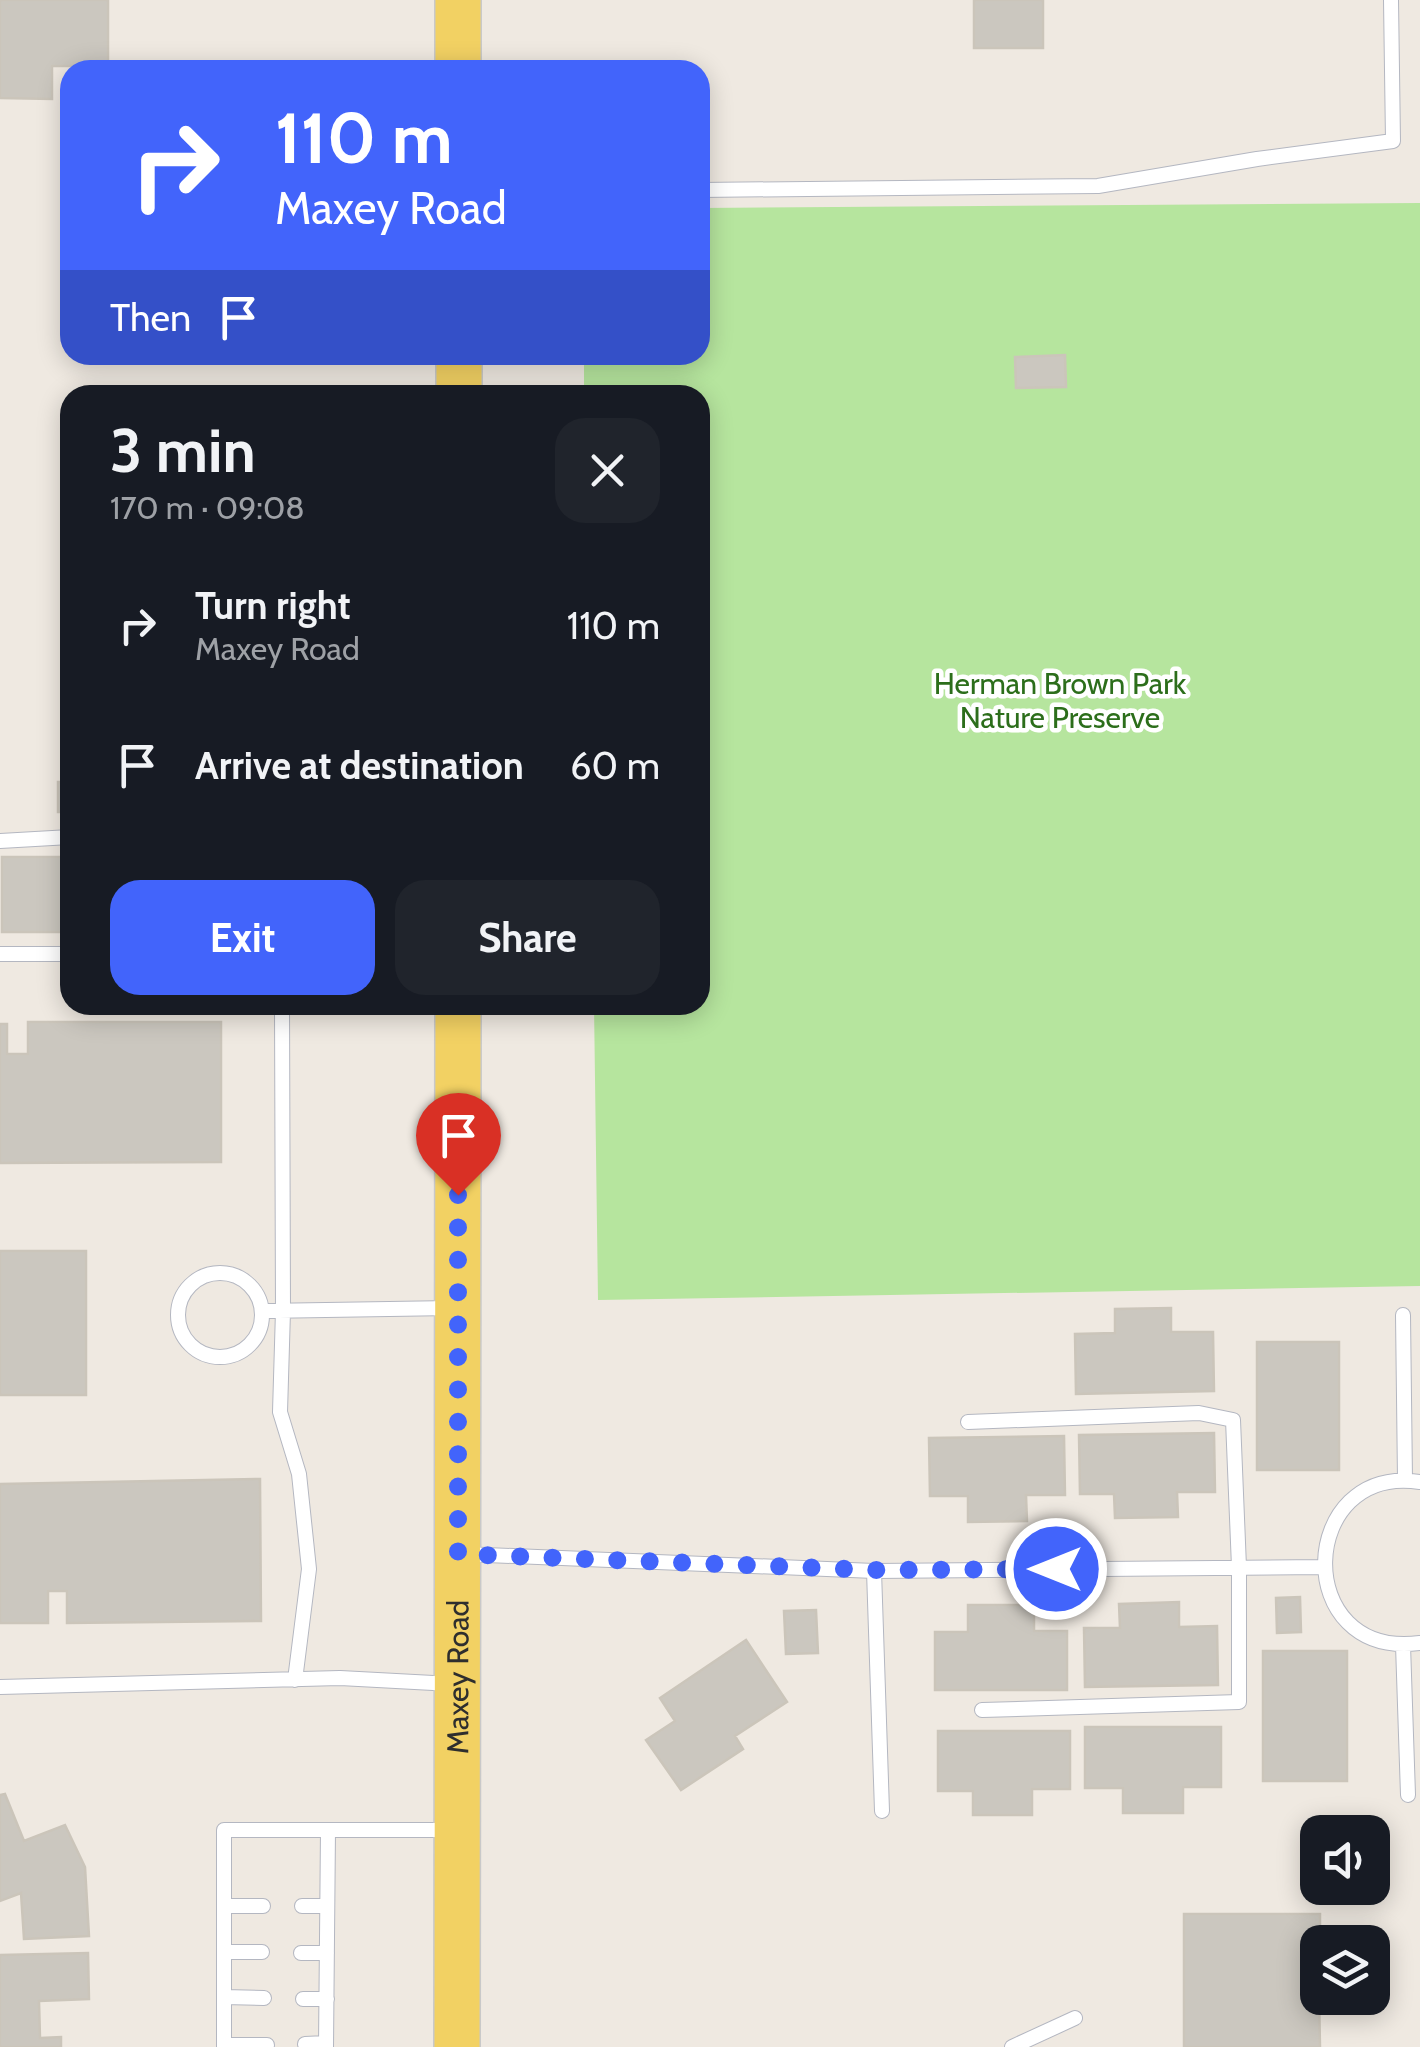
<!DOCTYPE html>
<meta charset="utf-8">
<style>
:root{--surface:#171b24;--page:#20242c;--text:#f1f3f6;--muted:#9ea1a6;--accent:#4264fb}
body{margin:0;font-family:Cabin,sans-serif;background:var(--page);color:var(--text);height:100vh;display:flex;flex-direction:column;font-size:38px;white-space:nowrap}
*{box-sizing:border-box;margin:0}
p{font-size:32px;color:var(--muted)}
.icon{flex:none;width:55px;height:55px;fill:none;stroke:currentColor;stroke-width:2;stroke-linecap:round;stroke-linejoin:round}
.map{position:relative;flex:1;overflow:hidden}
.side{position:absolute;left:60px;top:385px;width:650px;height:630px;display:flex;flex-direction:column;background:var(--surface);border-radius:30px;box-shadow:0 5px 25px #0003}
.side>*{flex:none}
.guide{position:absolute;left:60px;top:60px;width:650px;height:305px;border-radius:30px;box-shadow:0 5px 25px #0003;background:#4264fb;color:#fff;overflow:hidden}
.tools{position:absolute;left:1300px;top:1815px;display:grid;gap:20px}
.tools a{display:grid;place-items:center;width:90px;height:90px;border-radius:20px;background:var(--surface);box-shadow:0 5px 25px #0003;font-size:50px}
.pin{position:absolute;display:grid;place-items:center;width:85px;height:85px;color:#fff;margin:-102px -42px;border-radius:50% 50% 50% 0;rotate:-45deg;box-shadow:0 0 10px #0007}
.pin .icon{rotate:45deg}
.me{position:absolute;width:110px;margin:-55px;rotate:270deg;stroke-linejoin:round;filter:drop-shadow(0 0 8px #0008)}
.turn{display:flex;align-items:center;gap:35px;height:210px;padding:0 50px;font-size:45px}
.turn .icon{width:130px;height:130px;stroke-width:2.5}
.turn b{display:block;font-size:70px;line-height:85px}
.then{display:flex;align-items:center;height:95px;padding:0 50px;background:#0003;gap:20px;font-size:38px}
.round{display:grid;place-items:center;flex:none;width:105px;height:105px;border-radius:30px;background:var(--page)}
.overview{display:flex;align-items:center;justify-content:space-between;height:170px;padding:0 50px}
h1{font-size:60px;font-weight:800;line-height:75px}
.button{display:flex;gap:20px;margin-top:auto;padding:20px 50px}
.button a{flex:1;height:115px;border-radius:30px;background:var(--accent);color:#fff;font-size:40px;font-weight:800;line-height:115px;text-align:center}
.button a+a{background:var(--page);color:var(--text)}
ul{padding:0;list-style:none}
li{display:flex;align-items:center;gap:30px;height:140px;padding:0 50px}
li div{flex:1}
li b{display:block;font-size:38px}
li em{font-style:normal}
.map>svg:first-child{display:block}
.green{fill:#b6e59e}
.building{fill:#cbc7bf;stroke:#cbc5ba;stroke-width:2.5}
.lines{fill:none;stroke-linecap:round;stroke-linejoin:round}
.service-casing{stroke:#b4b7c1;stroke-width:16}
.primary-casing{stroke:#c9c9c9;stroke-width:48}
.service{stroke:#fff;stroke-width:14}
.primary{stroke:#f2d163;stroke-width:45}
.route{stroke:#4264fb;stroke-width:18;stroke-dasharray:0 32.4}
.labels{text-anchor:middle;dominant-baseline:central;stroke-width:9;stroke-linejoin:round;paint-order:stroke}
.park-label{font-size:30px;fill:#2c6e1b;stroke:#fff}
.street-label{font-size:30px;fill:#2e2e2e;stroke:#fff}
</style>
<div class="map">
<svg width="1420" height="2047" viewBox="0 0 1420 2047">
<rect width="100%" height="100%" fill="#efe9e1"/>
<path class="green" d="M1420,203V1286L598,1300L594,1005H700V395H584V355H700V208Z"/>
<path class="building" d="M0,0H108V66H52V99L0,98Z
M974,0H1043V48H974Z
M1065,355L1066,387L1016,388L1015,357Z
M58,782H70V812H58Z
M2,857H70V932H2Z
M28,1022H221V1162L0,1163V1024H7V1054H28Z
M0,1251H86V1395H0Z
M1171,1308V1332H1213L1214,1391L1076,1394L1075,1334L1115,1333V1309Z
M1257,1342H1339V1470H1257Z
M1214,1433L1215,1492H1177L1178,1517L1115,1518L1114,1494H1080L1079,1435Z
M1064,1436L1065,1495H1026L1027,1521L968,1522V1496H930L929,1438Z
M260,1479L261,1621L67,1623V1591H48V1623H0V1484Z
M1300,1597L1301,1632L1277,1633L1276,1598Z
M1179,1602V1627L1217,1626L1218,1685L1085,1687L1084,1628H1120L1119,1604Z
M968,1605H1034V1631H1067V1690H935V1632H968Z
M816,1610L818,1653L786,1654L784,1611Z
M746,1640L787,1702L735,1736L743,1749L681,1790L646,1740L675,1721L660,1698Z
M1263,1651H1347V1781H1263Z
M1085,1727H1221V1787H1183V1813H1123V1788H1085Z
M938,1731H1070V1789H1032V1815H973V1791H938Z
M5,1794L24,1841L65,1825L85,1867L89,1936L24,1939L21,1893L0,1901V1795Z
M1184,1914H1320V1942H1318L1320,2047H1184Z
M88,1953L89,1999L39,2001L40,2038L61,2037V2047H0V1955Z"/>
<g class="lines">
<defs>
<path id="service" d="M700,190L1098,186L1257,159L1393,141L1391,0
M0,841L70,837
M0,954H70
M282,1005L283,1311L280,1412L299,1474L309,1569L295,1680
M178 1315a42 42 0 1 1 84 0a42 42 0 1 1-84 0Z
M263,1311L452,1308
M1403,1315L1405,1480
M968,1422L1199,1413L1233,1420L1239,1567V1702L982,1710
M1420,1482C1297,1463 1290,1660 1420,1643
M463,1554L874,1571L1323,1567
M874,1571L882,1811
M1403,1645L1408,1795
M0,1687L340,1678L452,1684
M224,1906H263
M302,1906H327
M224,1952H262
M301,1953H327
M224,1997L264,1998
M303,1999H327
M305,2044L326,2043
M224,2045H267
M224,2047V1830H452
M326,2047L328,1830
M1012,2047L1075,2018"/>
<g id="primary">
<path d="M458,0V70"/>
<path d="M459,395V355"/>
<path id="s1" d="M457,2047L458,1005"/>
</g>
</defs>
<use href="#service" class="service-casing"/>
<use href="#primary" class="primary-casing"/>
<use href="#service" class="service"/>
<use href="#primary" class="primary"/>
</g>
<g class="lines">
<path class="route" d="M458,1195V1554L874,1570L1056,1569"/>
</g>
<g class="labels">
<g class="park-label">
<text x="1060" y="683">Herman Brown Park<tspan x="1060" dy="34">Nature Preserve</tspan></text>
</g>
<g class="street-label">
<text stroke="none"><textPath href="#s1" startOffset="370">Maxey Road</textPath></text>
</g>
</g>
</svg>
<div class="tools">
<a><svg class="icon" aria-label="sound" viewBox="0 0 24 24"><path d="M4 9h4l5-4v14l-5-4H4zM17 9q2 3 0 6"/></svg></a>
<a><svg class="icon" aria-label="layers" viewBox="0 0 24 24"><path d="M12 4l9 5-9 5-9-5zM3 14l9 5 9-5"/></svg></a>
</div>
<div class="pin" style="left:458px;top:1195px;background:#d93025"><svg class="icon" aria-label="arrive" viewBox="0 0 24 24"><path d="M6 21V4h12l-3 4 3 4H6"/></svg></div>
<svg class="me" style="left:1056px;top:1569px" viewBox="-20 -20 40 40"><circle r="17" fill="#4264fb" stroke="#fff" stroke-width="3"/><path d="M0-11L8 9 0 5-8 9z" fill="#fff"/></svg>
<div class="guide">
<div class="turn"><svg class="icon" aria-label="right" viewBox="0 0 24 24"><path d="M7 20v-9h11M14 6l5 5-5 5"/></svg><div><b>110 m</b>Maxey Road</div></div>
<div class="then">Then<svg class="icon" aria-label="arrive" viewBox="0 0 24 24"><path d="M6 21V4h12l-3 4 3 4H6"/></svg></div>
</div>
<section class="side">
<div class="overview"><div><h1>3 min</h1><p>170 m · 09:08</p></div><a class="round"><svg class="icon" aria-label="close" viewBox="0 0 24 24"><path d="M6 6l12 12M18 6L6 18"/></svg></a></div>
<ul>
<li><svg class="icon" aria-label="right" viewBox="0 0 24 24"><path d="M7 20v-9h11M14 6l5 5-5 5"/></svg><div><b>Turn right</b><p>Maxey Road</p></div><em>110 m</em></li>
<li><svg class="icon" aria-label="arrive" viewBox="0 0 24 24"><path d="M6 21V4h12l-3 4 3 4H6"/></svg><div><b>Arrive at destination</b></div><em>60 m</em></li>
</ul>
<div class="button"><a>Exit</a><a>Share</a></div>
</section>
</div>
